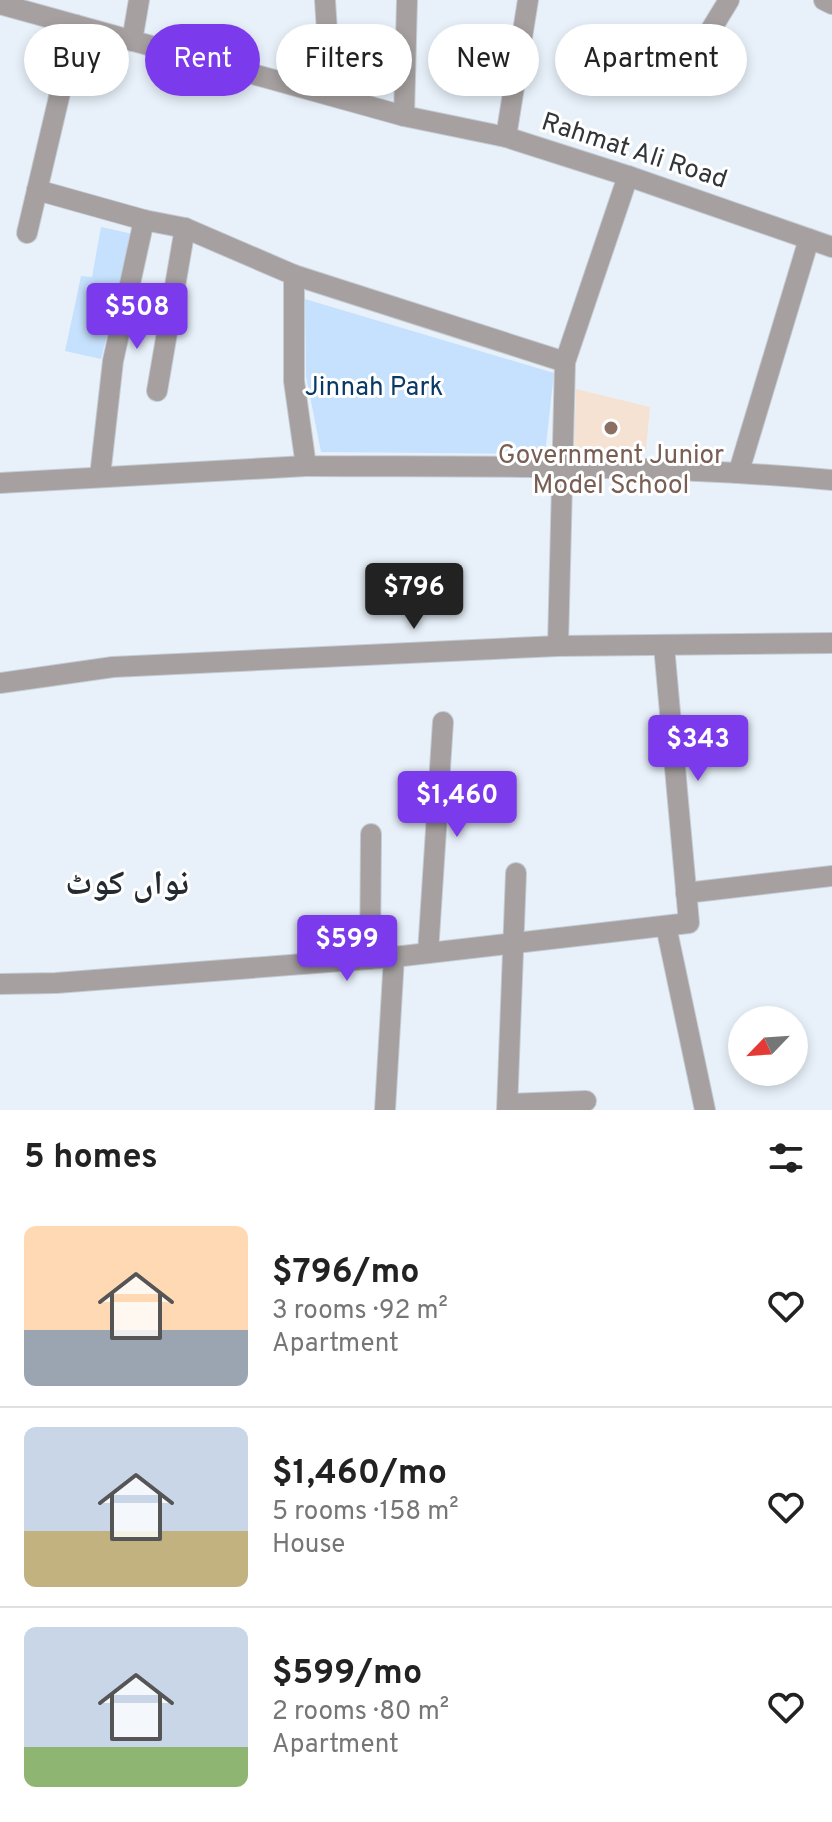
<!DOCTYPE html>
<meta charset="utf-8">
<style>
:root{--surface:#fff;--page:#f2f2f2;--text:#222;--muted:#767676;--line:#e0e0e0;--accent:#7c3aed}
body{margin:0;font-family:Overpass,"Noto Naskh Arabic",sans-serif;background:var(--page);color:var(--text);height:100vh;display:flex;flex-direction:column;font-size:30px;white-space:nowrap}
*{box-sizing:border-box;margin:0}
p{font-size:26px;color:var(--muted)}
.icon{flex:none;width:44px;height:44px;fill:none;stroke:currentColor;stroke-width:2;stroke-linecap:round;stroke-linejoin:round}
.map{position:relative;height:1110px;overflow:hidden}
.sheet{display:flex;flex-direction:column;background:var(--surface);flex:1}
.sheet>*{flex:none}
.top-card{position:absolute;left:24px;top:24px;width:784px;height:72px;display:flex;gap:16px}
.needle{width:52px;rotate:245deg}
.fabs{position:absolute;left:728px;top:1006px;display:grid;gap:16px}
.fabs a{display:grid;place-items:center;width:80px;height:80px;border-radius:50%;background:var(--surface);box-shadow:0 4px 12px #0003;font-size:40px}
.price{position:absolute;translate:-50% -68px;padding:0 18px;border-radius:8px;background:var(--accent);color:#fff;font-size:26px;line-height:52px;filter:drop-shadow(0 2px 4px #0008)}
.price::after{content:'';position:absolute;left:50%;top:48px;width:24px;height:18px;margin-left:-12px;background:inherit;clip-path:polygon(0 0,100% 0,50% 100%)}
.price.current{background:#222;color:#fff}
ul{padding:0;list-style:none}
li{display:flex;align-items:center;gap:24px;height:200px;padding:0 24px}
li+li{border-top:2px solid var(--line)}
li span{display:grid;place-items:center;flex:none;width:224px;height:160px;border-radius:12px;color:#555}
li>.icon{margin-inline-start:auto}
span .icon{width:96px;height:96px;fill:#fffc;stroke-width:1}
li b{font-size:34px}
h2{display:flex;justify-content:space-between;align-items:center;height:96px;padding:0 24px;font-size:34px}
.tag{padding:0 28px;border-radius:36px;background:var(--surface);box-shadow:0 4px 12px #0003;font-size:28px;line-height:72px}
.tag.current{background:var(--accent);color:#fff}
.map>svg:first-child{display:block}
</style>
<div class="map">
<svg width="832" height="1110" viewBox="0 0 832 1110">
<rect width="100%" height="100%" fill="#e8f1fa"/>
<path fill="#f5e2d2" d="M576,389L650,407L646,450L574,449Z"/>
<g fill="#c6e1fd">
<path d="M101,227L133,234L101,359L65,351L81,276L92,277Z"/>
<path d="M305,299L554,373L545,454L321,452L306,376Z"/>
</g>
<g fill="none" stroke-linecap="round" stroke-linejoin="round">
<defs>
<g id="minor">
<path d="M325,0L331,95"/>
<path d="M824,0L832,4"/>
<path d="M0,4L404,116L506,137L628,176L832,247"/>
<path d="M132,41L139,0"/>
<path d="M704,41L729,0"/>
<path d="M404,116L407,0"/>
<path d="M506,137L528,0"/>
<path d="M37,190L144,220L185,228L294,275L565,362"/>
<path d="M27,233L76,25"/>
<path d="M294,275V381L306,466C481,467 657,464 832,480"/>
<path d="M157,391L185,228"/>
<path d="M739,471L809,239"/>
<path d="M100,476L113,361L144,220"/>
<path d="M0,483L306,466"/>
<path d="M558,646L565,362L628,176"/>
<path d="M0,683L113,667L558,646L832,643"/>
<path d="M686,893L832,876"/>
<path d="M666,926L705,1110"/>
<path d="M428,953L443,722"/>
<path d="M370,959L371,834"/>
<path d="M0,984L56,983L394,957L689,923L664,646"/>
<path d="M508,1104L586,1101"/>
<path d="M385,1110L394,957"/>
<path d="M507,1110L516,873"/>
</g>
</defs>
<use href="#minor" stroke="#c4cbd3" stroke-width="22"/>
<use href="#minor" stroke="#a6a0a0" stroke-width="20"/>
</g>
<circle fill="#8d6e63" stroke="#fff" stroke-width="3" cx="611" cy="428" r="8"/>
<g text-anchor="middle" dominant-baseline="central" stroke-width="6" stroke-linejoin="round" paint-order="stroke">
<g font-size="26" fill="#323539" stroke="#fff">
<text transform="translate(634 152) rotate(18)">Rahmat Ali Road</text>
</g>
<g font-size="26" fill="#093a66" stroke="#fff">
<text x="374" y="388">Jinnah Park</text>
</g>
<g font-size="26" fill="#785e54" stroke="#fff">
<text x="611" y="456">Government Junior<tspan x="611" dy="30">Model School</tspan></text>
</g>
<g font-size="34" font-weight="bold" fill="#242a31" stroke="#fff">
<text x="127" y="885">نواں کوٹ</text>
</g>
</g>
</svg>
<div class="fabs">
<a><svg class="needle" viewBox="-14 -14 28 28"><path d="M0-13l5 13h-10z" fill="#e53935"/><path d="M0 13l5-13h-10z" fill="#767676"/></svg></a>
</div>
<b class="price" style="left:137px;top:351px">$508</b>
<b class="price current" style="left:414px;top:631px">$796</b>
<b class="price" style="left:698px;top:783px">$343</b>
<b class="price" style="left:457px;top:839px">$1,460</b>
<b class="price" style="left:347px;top:983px">$599</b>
<div class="top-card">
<a class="tag">Buy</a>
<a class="tag current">Rent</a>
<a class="tag">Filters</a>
<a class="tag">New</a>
<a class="tag">Apartment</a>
</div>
</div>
<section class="sheet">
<h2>5 homes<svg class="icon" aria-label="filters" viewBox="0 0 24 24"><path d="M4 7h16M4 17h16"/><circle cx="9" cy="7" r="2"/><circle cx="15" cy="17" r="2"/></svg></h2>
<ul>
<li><span style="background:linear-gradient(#ffd9b3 65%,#9aa5b1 0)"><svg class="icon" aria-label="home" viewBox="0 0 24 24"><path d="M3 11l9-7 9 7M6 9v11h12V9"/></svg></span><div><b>$796/mo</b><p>3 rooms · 92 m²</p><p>Apartment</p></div><svg class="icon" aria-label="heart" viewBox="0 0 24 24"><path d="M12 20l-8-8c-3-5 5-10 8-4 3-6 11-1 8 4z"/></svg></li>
<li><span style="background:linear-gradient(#c9d6e8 65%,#c2b280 0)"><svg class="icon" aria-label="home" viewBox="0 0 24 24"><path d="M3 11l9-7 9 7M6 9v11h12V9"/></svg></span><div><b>$1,460/mo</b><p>5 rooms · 158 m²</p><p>House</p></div><svg class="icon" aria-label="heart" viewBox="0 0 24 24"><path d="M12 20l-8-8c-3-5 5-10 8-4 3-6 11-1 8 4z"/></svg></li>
<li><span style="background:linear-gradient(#c9d6e8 75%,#8fb573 0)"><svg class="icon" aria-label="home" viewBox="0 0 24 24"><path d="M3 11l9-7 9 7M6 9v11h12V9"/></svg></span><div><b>$599/mo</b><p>2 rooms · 80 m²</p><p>Apartment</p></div><svg class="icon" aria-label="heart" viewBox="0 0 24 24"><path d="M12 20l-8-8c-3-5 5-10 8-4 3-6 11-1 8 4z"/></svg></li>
</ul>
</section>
